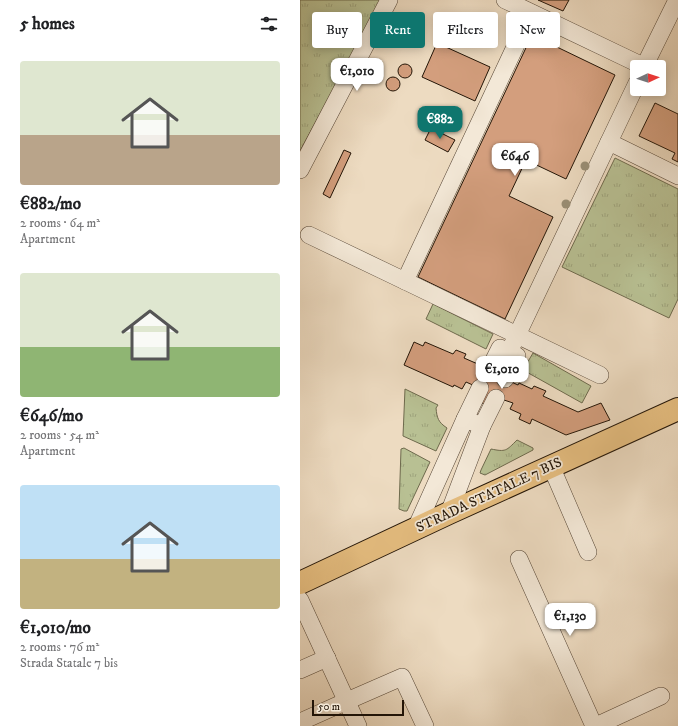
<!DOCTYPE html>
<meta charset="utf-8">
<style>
:root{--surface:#fff;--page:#f2f2f2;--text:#202124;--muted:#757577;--accent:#0f766e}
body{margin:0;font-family:"IM FELL DW Pica",serif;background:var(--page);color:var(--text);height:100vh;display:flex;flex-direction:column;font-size:15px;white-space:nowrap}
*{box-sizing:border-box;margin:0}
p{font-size:13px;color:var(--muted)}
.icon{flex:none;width:22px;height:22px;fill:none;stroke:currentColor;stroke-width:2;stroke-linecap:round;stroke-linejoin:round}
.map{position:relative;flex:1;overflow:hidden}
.panel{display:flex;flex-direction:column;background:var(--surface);width:300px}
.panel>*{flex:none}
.hud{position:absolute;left:12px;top:12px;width:306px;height:36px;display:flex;gap:8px}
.needle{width:26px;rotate:86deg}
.buttons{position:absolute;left:330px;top:60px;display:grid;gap:8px}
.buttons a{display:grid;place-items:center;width:36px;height:36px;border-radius:4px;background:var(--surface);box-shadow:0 2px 10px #0003;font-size:20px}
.scale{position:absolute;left:12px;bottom:10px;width:92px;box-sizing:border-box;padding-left:4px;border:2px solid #231507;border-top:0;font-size:11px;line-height:14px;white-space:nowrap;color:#231507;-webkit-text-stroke:3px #f3e8d7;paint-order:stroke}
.price{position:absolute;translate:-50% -34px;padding:0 9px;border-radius:8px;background:#fff;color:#222;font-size:13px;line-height:26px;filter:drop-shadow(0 1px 2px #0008)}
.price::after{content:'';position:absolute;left:50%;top:24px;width:12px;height:9px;margin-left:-6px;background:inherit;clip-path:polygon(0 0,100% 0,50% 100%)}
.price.selected{background:var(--accent);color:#fff}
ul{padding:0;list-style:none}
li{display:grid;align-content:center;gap:8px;height:212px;padding:0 20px}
li span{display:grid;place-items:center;height:124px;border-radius:4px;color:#555}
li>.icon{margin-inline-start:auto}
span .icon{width:72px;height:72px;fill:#fffc;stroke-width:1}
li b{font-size:17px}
h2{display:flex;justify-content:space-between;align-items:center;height:48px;padding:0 20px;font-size:17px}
.tag{padding:0 14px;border-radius:4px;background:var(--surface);box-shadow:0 2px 10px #0003;font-size:14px;line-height:36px}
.tag.selected{background:var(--accent);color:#fff}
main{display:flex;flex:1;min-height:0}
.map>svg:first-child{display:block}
</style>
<main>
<section class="panel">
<h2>5 homes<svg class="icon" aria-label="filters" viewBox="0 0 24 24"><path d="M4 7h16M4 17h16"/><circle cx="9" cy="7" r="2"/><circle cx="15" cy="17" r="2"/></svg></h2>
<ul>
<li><span style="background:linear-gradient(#dfe7d0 60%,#b9a48a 0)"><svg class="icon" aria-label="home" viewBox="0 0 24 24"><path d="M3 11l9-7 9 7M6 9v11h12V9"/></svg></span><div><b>€882/mo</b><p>2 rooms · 64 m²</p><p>Apartment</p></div></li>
<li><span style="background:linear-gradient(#dfe7d0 60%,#8fb573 0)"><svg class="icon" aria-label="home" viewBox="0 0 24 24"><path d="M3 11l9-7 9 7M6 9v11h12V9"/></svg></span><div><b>€646/mo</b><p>2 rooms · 54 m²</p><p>Apartment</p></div></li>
<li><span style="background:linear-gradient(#bfe0f5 60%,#c2b280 0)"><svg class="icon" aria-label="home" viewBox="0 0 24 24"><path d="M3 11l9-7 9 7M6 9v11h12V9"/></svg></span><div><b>€1,010/mo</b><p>2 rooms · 76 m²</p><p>Strada Statale 7 bis</p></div></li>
</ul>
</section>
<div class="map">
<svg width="378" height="726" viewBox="0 0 378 726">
<defs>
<pattern id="grass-tufts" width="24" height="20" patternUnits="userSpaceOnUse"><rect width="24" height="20" fill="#b8c093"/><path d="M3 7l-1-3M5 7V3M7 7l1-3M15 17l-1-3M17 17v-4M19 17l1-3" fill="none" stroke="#9ea47d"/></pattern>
</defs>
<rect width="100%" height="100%" fill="#eddbc1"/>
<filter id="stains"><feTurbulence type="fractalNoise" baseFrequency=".005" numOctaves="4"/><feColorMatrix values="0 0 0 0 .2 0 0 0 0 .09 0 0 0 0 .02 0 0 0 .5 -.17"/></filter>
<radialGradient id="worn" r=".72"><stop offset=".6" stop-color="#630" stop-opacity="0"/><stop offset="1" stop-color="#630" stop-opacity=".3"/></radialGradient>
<g fill="url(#grass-tufts)" stroke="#6e6a4d">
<path d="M0,0H80L50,59L0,151Z"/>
<path d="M315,158L378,189V299L369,318L262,267Z"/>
<path d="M133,304L193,334L186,349L126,319Z"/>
<path d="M233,353L291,386L282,403L223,370Z"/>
<path d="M105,389L138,405L136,408C137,418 138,422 147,428L136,451L103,436Z"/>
<path d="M217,440L233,448V450L185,475L180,473L181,470L191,449C206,452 206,451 217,440Z"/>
<path d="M104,448L130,462L107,511H104L99,509L101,449Z"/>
</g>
<g fill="#d39e7d" stroke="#231507">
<path d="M238,0H269L263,11Z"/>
<path d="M232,35L315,75L266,179L226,160L209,196L253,217L205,319L118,277Z"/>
<path d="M137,43L190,67L175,101L122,77Z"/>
<circle cx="105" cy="71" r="7"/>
<circle cx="73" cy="74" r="7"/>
<circle cx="93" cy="84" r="7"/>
<path d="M355,103L378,114V162L372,159L375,153L339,136Z"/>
<path d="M131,128L155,140L148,152L125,140Z"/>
<path d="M44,150L51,153L30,198L23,194Z"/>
<path d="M114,342L123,346L125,342L153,354L156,350L166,354L164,358L180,365L179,367L218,385L219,383L232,389L234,386L246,391L243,396L278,412L301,403L310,420L266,435L232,419L230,424L219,419L221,414L210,409L213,403L195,397L191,406L179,402L184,390L166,382L162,389L154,385L153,387L104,365Z"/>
</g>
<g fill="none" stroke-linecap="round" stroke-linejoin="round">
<defs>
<g id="minor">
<path d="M205,0L345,67"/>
<path d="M344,67L377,0"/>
<path d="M309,142L378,176"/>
<path d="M0,170L89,0"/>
<path d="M9,235L105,281L231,13"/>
<path d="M105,281L300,375"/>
<path d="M209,352L337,83"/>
<path d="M188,372L200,348L217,356L205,379"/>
<path d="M165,419L180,388"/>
<path d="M182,426L196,398"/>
<path d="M251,466L288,552"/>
<path d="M116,528L165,419L182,426L149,513"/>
<path d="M219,559L294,726"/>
<path d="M0,600L58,726"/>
<path d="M0,670L27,658"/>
<path d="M0,722L47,701L102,677L125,726"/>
<path d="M296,726L361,696"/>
</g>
<path id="major" d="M0,583L149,513L378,409"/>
</defs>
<use href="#minor" stroke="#564636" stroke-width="18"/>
<use href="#major" stroke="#231507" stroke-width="24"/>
<use href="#minor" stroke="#f3e8d7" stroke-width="17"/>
<use href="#major" stroke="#e6be80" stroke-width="22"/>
</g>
<g fill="#9a8f76">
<circle cx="285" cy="166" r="4.5"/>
<circle cx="266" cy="204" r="4.5"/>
</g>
<g text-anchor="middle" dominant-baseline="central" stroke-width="3.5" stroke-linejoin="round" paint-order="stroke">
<g font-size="14" fill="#231507" stroke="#f3e8d7">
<text transform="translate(189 495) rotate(-25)">STRADA STATALE 7 BIS</text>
</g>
</g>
<rect width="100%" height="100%" filter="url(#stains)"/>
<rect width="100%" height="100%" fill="url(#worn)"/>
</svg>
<div class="buttons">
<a><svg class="needle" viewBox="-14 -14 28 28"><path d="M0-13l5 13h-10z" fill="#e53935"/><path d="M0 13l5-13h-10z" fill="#757577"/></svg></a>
</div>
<div class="scale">50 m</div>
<b class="price" style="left:57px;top:92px">€1,010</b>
<b class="price selected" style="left:140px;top:140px">€882</b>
<b class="price" style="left:215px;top:177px">€646</b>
<b class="price" style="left:202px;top:390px">€1,010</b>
<b class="price" style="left:270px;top:637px">€1,130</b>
<div class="hud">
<a class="tag">Buy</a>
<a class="tag selected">Rent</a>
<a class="tag">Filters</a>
<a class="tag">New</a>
</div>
</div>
</main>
